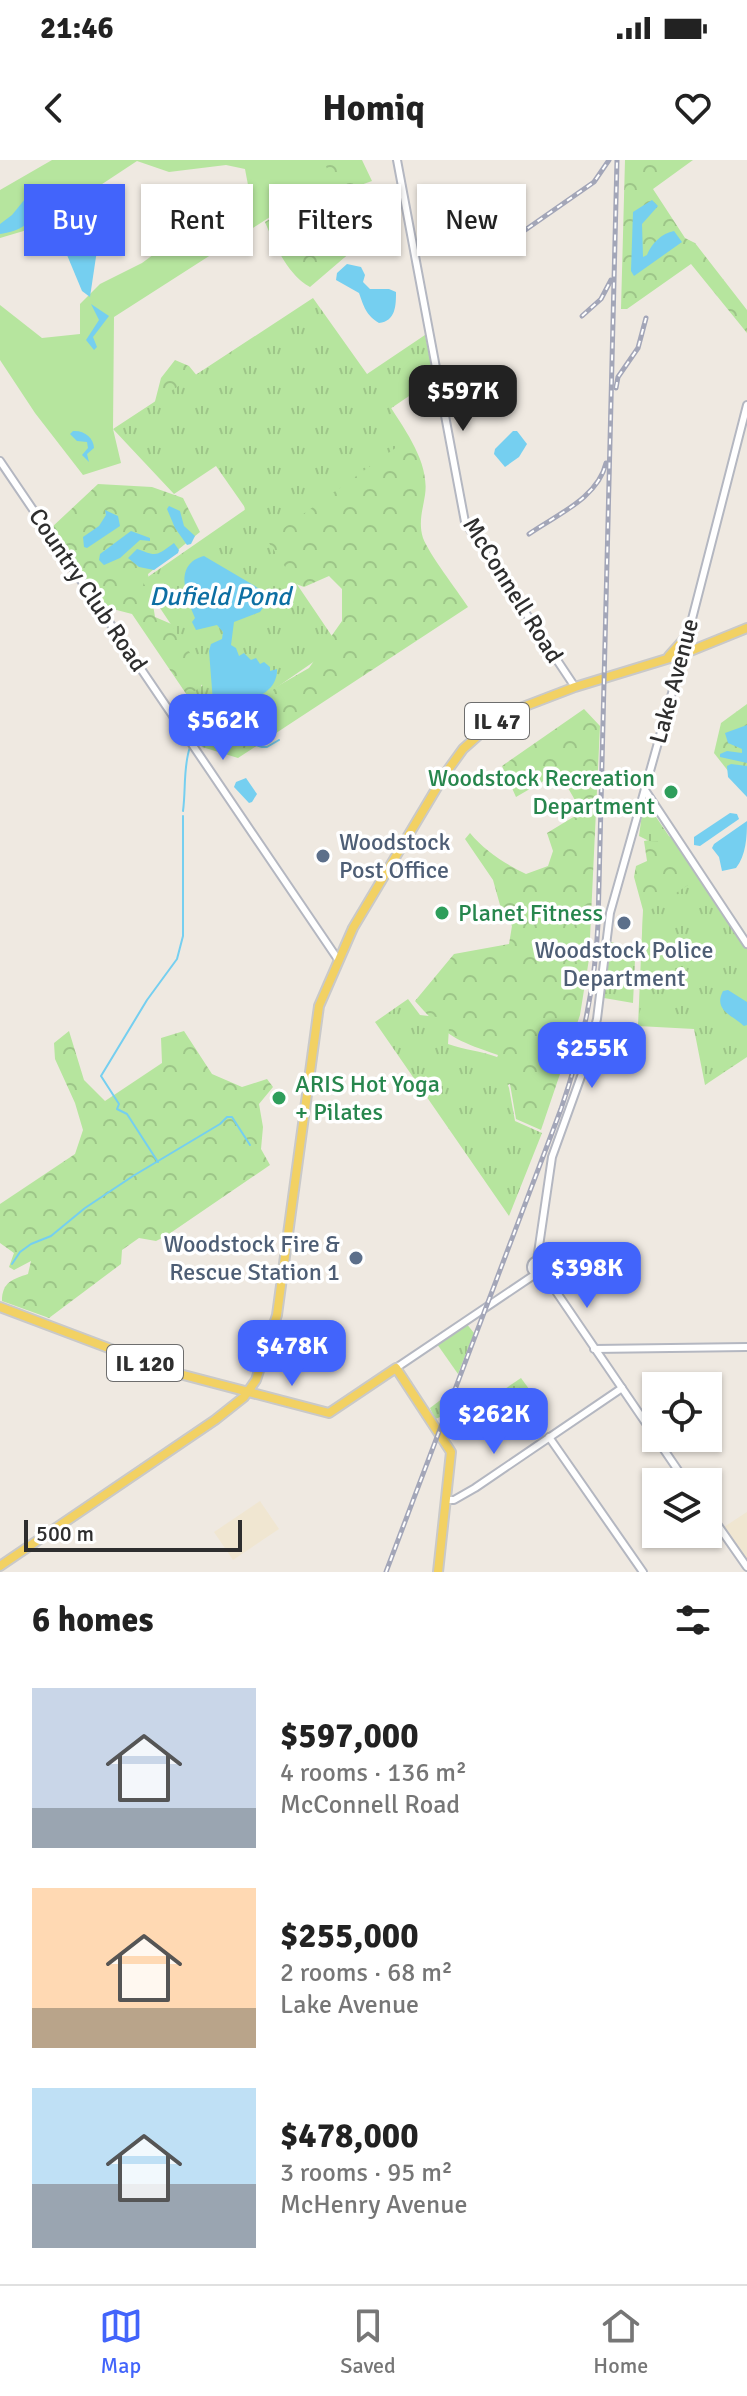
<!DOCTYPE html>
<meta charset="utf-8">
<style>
:root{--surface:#fff;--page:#f6f6f6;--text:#222;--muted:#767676;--line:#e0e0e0;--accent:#4264fb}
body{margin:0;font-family:Signika,sans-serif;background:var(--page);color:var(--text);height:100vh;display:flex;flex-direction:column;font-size:30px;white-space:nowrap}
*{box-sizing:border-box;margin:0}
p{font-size:26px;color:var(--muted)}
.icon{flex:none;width:44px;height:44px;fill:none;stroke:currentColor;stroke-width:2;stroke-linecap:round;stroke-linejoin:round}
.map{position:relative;height:1412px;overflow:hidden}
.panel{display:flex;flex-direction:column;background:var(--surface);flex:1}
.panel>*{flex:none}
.guide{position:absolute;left:24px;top:24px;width:700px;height:72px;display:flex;gap:16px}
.fabs{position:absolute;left:642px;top:1212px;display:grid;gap:16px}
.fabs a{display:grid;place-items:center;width:80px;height:80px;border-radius:0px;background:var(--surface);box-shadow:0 2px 6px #0004;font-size:40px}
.scale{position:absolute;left:24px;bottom:20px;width:218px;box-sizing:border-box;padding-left:8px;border:4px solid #2e2e2e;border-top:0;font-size:22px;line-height:28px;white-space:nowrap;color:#2e2e2e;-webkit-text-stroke:6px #fff;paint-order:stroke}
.price{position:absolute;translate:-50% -68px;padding:0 18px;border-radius:16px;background:var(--accent);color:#fff;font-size:26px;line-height:52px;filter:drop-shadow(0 2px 4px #0008)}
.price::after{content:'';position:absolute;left:50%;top:48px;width:24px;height:18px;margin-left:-12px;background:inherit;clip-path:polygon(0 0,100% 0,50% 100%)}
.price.selected{background:#222;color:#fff}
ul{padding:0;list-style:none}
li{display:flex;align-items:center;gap:24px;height:200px;padding:0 32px}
li span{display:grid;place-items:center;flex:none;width:224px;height:160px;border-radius:0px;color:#555}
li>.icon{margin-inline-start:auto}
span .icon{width:96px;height:96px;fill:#fffc;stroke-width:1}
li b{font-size:34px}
h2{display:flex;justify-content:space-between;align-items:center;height:96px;padding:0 32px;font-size:34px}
.chip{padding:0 28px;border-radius:0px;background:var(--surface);box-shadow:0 2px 6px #0004;font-size:28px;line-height:72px}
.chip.selected{background:var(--accent);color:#fff}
.status{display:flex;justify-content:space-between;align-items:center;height:56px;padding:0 40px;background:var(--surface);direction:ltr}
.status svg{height:22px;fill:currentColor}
header{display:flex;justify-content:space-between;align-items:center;height:104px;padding:0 32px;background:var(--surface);font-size:36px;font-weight:800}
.tab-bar{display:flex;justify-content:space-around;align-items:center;height:112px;border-top:2px solid var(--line);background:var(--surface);font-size:22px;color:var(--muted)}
.tab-bar a{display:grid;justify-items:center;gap:4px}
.tab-bar .selected{color:var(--accent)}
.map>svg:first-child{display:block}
</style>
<div class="status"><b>21:46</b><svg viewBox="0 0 49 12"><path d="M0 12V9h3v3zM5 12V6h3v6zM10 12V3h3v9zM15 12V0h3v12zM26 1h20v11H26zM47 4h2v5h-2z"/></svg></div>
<header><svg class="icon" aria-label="back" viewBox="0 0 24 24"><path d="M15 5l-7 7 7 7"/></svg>Homiq<svg class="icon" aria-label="heart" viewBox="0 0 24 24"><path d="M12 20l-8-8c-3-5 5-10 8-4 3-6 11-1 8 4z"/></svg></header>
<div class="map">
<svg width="747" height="1412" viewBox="0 0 747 1412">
<defs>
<pattern id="forest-crowns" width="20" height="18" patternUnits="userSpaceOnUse" patternTransform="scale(2)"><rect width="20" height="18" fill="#b6e59e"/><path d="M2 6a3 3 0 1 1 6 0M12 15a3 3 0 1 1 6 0" fill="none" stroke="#9dc588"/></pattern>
<pattern id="wetland-marsh" width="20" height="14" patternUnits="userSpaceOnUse" patternTransform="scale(2)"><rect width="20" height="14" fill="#b6e59e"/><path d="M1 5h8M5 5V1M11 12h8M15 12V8" fill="none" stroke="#9dc588"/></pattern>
<pattern id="park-tufts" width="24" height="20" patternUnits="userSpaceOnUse" patternTransform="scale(2)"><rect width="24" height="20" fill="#b6e59e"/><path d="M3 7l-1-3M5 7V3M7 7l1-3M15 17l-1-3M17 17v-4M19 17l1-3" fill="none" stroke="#9dc588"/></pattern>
</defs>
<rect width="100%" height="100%" fill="#efe9e1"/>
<g fill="#f0e6d1">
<path d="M260,1341L279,1369L233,1400L214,1372Z"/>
<path d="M747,1352V1400L724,1367Z"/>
</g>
<path fill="#b6e59e" d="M52,0H362L372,21L270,57L114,157L113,269L121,303L83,315L35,253L0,200V145L42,178L80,174V144L100,124L142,103L248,25L245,9L226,5L169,12L137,1L37,67L0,78V30Z"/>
<g fill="url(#forest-crowns)">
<path d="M324,0H337L349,22H363L368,35L352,91L310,127C288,115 275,86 265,62L331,21Z"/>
<path d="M625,0H693L653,29L685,78L695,83L747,150V173L691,104L627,149H621Z"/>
<path d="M175,200L189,206L198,217L388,243C404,269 430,302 425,335C423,349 418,362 423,378C429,394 457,430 468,447L238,598L202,587L176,549L191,541L132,454L105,447L51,368L98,324L152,327L183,338L200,372L148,414L155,457L197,475L201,492V533L219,560L309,508L342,461V429L329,416L304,427L256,409L247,371L239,294L152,253L161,218Z"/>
<path d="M747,544V624L739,625L714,593L721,563Z"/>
<path d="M584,549L600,566L589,799L580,855L541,970L516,959L510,924L491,933L485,927L498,895C454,880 446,876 415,841L454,794L509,784L512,766L500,745L493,720L465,679L470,673C485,691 505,704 526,714L548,706L553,691L547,673L575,656L576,642L559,612L516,637L502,606Z"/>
<path d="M672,676L747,788V897L705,925L694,869L638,866L643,750L634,717L636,706L647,701L644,681Z"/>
<path d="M69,871L84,920L105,941L162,903L161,878L184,871L212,914L242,927L267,919L273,927L259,944L263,967L261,989L270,1005L166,1076L156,1081L139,1078L122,1090L121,1104L49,1158L2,1141C2,1122 13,1119 28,1114L31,1101L14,1110L9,1107L14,1093L0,1083V1044L75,994L83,970L75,943L55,899L54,883Z"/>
</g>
<path fill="url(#wetland-marsh)" d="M648,649L652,651L673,682L649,681L639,676L642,654Z"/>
<g fill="url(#park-tufts)">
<path d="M313,138L367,214L425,175L434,219L390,249L408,279L267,380L338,485L196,583L171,547L202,526L188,503L194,499L142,421L246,349L216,306L174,334L113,269Z"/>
<path d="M700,717L747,787V896L706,923L696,865H639L643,755Z"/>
<path d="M611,782L629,787L628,798L635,800L633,843L604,838Z"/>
<path d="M408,839L420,855L437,857L449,867L448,884C465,890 481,891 497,897L509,928L515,961L542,973L509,1056L375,862Z"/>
<path d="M466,1163L474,1173L458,1214L437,1184Z"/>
<path d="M521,1218L540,1244L515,1263L496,1235Z"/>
<path d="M451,1232L443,1256L435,1259L430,1248Z"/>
</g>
<g fill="#75cff0">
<path d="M25,39L32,41C41,62 17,72 0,74V64L12,55Z"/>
<path d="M652,40L658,46L642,64L643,97L647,95C651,84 662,73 674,71L682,82L634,116L631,111L633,52Z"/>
<path d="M78,77H85L97,90L90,137L82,131L67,95Z"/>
<path d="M347,104L361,107L365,115L363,122L370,129H389L396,132C396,145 396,161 379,163C366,155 364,147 359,133L336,120L337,113Z"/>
<path d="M91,144L109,156L93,177L97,187L94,190L86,180L99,160Z"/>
<path d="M73,271C84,270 94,278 94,288L87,294L89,302L82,295L88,288L87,282L77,281L70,274Z"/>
<path d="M513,271H517L527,284L519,297L505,307L494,294L495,289Z"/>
<path d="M169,346L180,351L184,366L195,376L191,384L187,385L175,368L167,349Z"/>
<path d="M105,350L118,356L120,366L87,388L84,387L83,377L99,366L106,355Z"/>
<path d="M131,371L150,378V381L140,380L120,398L104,405L99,400L100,394Z"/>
<path d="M174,383L179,390L178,393L154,410L139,407L128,398L137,389C157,396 155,397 174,383Z"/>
<path d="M204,396L255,426L262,431L267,442L260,452L234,462L231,485L236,488L239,496L244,493L251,500L256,498L260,504L264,502L270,507V511L277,509C278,538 240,544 216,547L213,542L209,491L211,484L222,479L223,472L217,465L196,470L192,462L195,458C186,437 173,404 204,396Z"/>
<path d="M747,565V603L720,597V594L727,591L742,593V589L728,583L725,573Z"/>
<path d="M731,604L747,606V637L728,617L727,606Z"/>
<path d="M246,618L257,634L252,642L249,643L234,627L236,622Z"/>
<path d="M730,653L737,654L739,659L700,686L694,685V677Z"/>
<path d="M747,661C747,677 746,695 736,708L722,711L719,697L712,688L714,684Z"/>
<path d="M728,830L747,842V865L744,866C732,855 713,850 723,831Z"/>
</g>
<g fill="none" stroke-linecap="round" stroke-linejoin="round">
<g stroke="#75cff0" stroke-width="2">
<path d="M196,575L230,584L249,583L262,587H267L279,580"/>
<path d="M193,580L214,557L219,544"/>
<path d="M183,651C186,629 183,607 190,587"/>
<path d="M158,1002L127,954L117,949L119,944L101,916L147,840L177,799L183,776V656"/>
<path d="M12,1104L20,1092L31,1084L51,1076L85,1048L133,1016L220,964L227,957H232L250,985"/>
</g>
<defs>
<g id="minor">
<path d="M397,0L465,362L575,527"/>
<path d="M0,301L337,798"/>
<path d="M645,630L747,784"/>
<path d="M537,1100L552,997L583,911L597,859L610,753L683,494L747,245"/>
<circle cx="538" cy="1107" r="7"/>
<path d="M544,1110L553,1127L686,1322"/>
<path d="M594,1189L747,1187"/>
<path d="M396,1208L537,1113"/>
<path d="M549,1277L643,1412"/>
<path d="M446,1340H454L475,1328L622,1228"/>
<path d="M708,1351L747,1407"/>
</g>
<g id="major">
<path d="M669,496L687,476"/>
<path d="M0,1147L172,1212L329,1253L396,1208L451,1292L438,1412"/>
<path d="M0,1406L215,1260L244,1237L256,1220L277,1155L319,846L353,768L445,614L463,589L490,565L515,550L575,527L683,494L747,468"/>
</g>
</defs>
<use href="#minor" stroke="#b4b7c1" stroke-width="10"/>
<use href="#major" stroke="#c9c9c9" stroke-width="12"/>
<use href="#minor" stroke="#fff" stroke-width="6"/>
<use href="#major" stroke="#f2d163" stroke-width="8"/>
<defs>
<g id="rail">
<path d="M508,82L594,22L609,0"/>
<path d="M582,156L601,139L611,120"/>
<path d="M616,228L618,217L638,188L646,158"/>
<path d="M529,374C556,355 598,338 606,303"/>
<path d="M386,1412L561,949C582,888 595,829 598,764L617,0"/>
</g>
</defs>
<use href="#rail" stroke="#a3a6b8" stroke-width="5"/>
<use href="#rail" stroke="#fff" stroke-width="2" stroke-dasharray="6" stroke-linecap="butt"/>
</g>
<g fill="#2e9e5b" stroke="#fff" stroke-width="3">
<circle cx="671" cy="632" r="8"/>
<circle cx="442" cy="753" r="8"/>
<circle cx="279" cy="938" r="8"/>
</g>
<g fill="#5c6f8a" stroke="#fff" stroke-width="3">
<circle cx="323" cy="696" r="8"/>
<circle cx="624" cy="763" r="8"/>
<circle cx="356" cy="1098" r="8"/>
</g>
<g text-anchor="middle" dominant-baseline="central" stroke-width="7" stroke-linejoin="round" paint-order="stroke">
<g fill="#fff" stroke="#6d6d6d" stroke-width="2">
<rect x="465" y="543" width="64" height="36" rx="6"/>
<rect x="107" y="1185" width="76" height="36" rx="6"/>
</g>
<g font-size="22" font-weight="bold" fill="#2e2e2e">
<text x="497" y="561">IL 47</text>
<text x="145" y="1203">IL 120</text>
</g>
<g font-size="24" fill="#2e2e2e" stroke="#fff">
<text transform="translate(88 430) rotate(56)">Country Club Road</text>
<text transform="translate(513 430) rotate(58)">McConnell Road</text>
<text transform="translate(674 521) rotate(-75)">Lake Avenue</text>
</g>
<g font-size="24" fill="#27864d" stroke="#fff" text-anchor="start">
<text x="655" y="618" text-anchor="end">Woodstock Recreation<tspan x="655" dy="28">Department</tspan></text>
<text x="458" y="753">Planet Fitness</text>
<text x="295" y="924">ARIS Hot Yoga<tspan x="295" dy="28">+ Pilates</tspan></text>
</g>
<g font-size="24" fill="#4e5e75" stroke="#fff" text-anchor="start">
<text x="339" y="682">Woodstock<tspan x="339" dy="28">Post Office</tspan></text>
<text x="624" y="790" text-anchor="middle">Woodstock Police<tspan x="624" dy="28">Department</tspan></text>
<text x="340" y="1084" text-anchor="end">Woodstock Fire &amp;<tspan x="340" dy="28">Rescue Station 1</tspan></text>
</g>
<g font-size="26" font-style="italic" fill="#0d6fa3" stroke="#fff">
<text x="220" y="437">Dufield Pond</text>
</g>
</g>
</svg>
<div class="fabs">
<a><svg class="icon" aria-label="locate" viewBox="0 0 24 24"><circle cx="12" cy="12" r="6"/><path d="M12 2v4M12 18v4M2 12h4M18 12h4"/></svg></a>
<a><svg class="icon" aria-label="layers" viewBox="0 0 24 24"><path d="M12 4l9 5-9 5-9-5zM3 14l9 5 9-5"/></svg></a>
</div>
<div class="scale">500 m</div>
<b class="price selected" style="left:463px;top:273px">$597K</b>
<b class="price" style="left:223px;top:602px">$562K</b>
<b class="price" style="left:592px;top:930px">$255K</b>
<b class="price" style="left:587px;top:1150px">$398K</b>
<b class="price" style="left:292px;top:1228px">$478K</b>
<b class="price" style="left:494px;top:1296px">$262K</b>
<div class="guide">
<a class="chip selected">Buy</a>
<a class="chip">Rent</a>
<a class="chip">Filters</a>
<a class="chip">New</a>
</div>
</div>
<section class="panel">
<h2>6 homes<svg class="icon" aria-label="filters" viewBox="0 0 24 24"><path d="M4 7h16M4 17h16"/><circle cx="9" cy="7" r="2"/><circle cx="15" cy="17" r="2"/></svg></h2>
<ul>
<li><span style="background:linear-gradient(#c9d6e8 75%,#9aa5b1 0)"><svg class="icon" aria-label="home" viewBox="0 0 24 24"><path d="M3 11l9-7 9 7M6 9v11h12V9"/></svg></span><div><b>$597,000</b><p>4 rooms · 136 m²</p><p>McConnell Road</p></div></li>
<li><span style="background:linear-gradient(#ffd9b3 75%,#b9a48a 0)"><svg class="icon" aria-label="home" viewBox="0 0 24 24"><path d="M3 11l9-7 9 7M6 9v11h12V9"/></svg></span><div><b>$255,000</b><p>2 rooms · 68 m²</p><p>Lake Avenue</p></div></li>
<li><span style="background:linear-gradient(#bfe0f5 60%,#9aa5b1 0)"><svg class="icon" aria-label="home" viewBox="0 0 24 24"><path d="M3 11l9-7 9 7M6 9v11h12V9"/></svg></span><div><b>$478,000</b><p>3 rooms · 95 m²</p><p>McHenry Avenue</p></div></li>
</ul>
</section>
<nav class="tab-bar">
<a class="selected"><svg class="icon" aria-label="map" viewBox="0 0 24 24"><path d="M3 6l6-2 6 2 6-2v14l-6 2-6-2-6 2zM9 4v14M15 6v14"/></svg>Map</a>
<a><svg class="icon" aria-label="saved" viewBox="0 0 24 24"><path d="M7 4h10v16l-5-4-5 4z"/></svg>Saved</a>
<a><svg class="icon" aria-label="home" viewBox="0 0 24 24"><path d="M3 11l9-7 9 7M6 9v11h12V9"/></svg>Home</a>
</nav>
